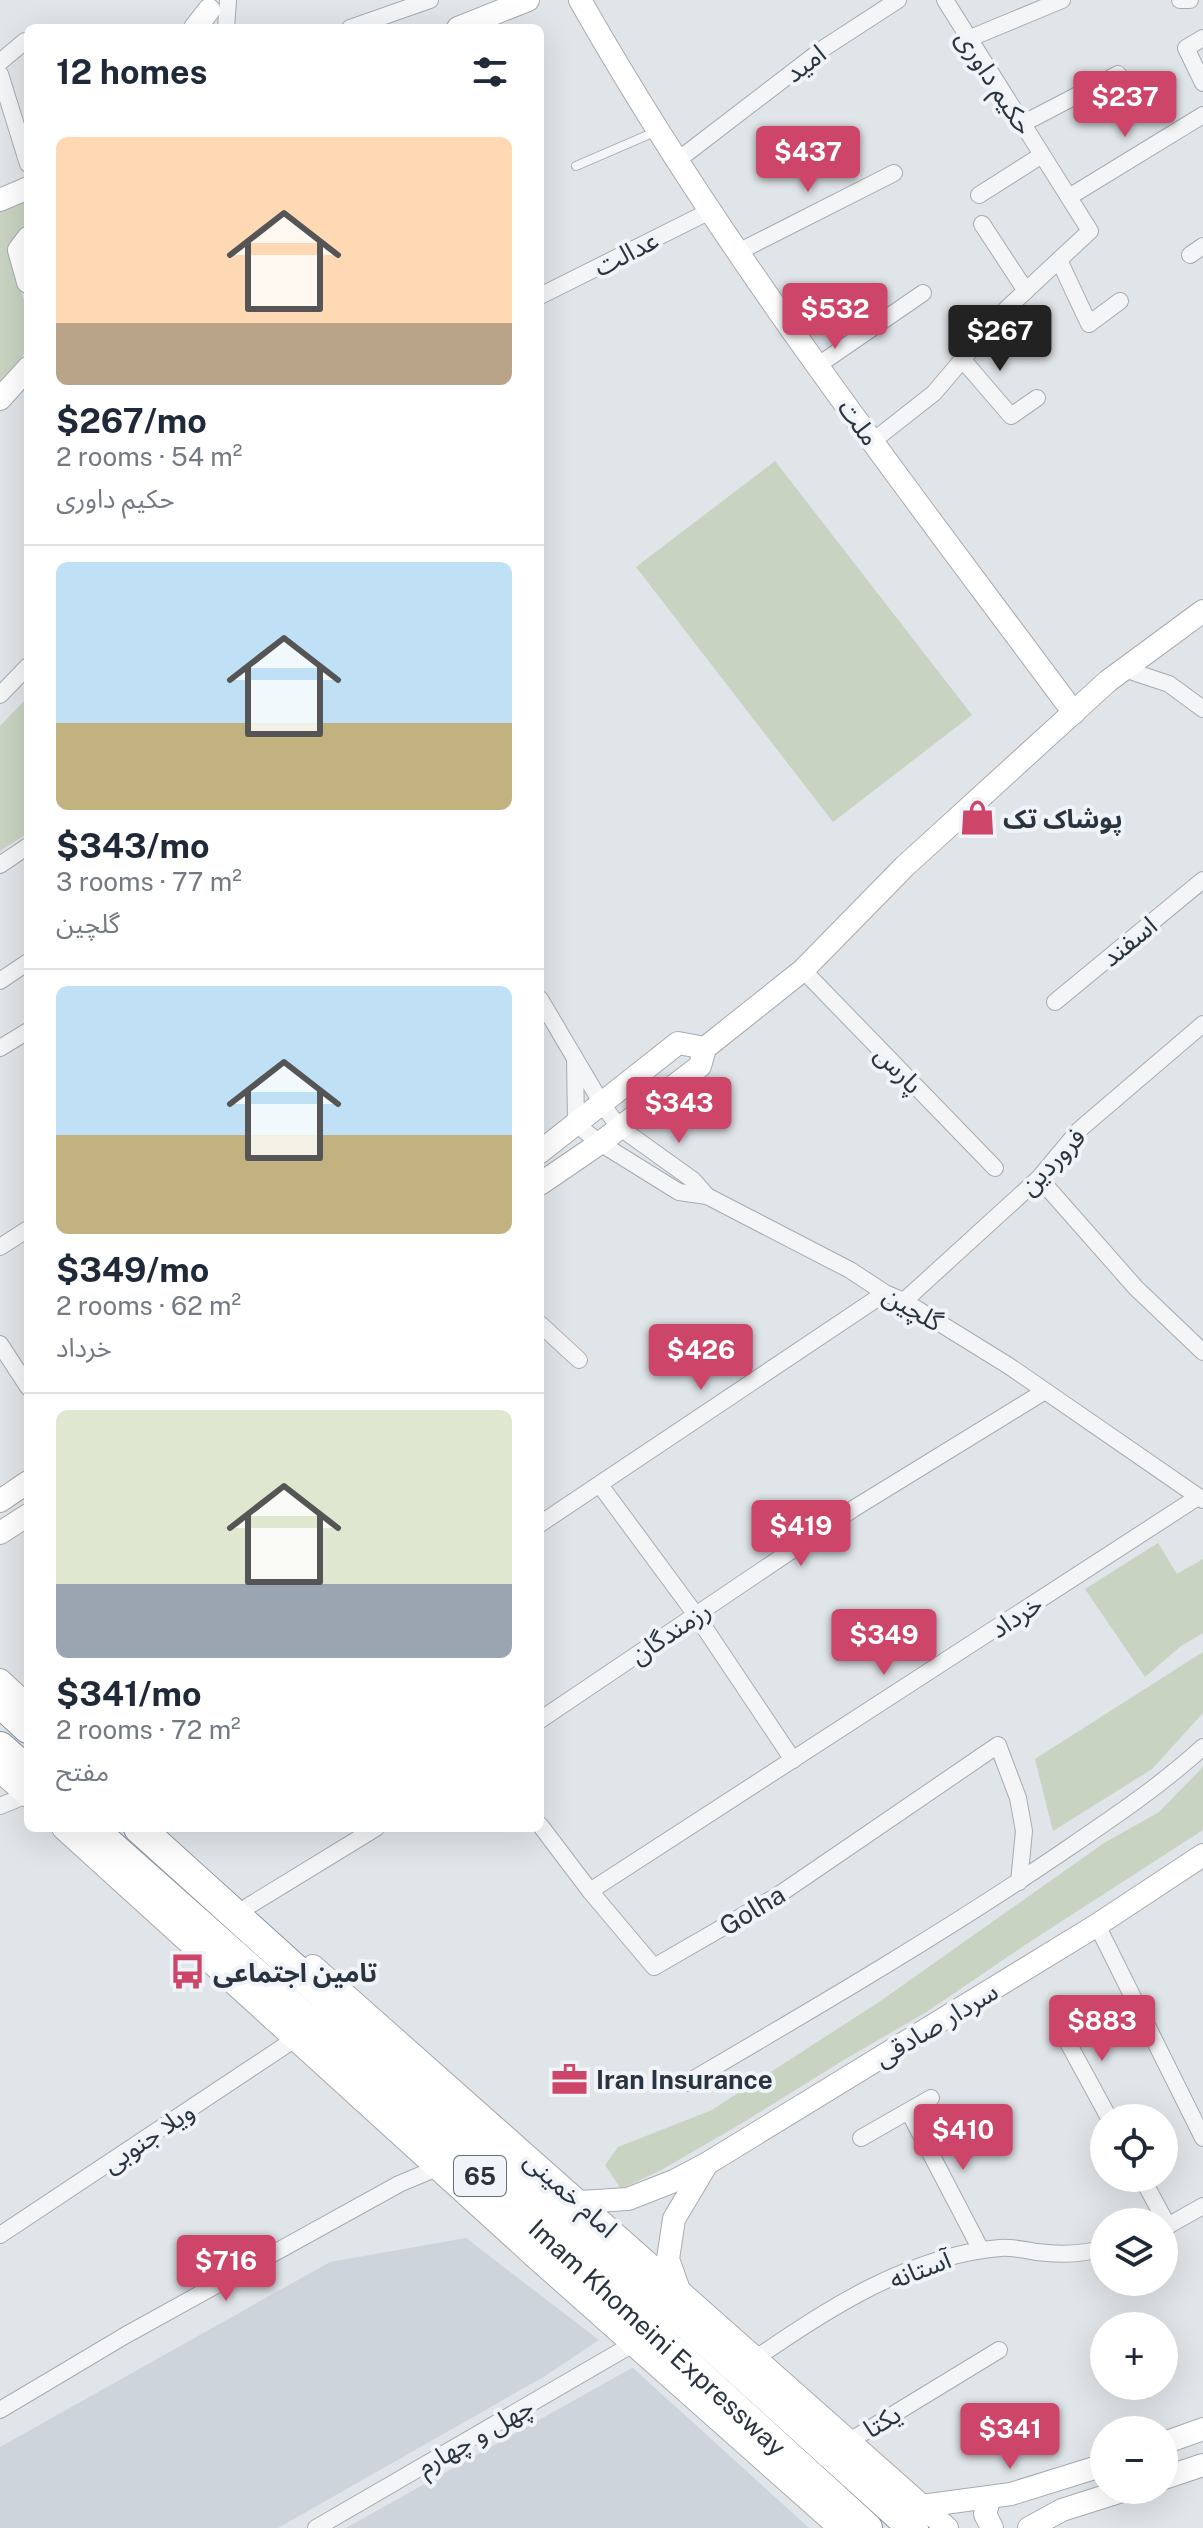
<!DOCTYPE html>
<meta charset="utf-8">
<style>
:root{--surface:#fff;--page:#f2f2f3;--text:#1f2937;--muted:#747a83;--line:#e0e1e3;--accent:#ce456a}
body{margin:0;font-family:"Public Sans","Noto Sans Arabic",sans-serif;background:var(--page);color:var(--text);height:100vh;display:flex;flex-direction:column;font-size:30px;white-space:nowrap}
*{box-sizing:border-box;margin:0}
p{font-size:26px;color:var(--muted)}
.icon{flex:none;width:44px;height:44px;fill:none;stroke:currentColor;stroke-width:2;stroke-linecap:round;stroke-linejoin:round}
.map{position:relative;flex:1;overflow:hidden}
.panel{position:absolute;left:24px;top:24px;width:520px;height:1808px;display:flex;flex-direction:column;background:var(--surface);border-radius:12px;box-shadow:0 8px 32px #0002}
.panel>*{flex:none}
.controls{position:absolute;left:1090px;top:2104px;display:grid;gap:16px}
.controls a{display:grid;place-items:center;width:88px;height:88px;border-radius:50%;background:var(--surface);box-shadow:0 8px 32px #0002;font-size:40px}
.price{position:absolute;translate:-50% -68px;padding:0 18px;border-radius:8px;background:var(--accent);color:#fff;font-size:26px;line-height:52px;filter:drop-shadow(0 2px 4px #0008)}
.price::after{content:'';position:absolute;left:50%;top:48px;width:24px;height:18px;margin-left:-12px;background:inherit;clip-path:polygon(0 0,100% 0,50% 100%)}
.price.current{background:#222;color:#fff}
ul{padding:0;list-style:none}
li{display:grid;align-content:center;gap:16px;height:424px;padding:0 32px}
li+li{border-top:2px solid var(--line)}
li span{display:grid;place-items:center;height:248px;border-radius:12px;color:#555}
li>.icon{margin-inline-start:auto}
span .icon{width:144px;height:144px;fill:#fffc;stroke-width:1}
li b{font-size:34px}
h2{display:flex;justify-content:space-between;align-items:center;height:96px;padding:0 32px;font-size:34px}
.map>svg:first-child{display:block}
</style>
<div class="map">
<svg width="1203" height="2528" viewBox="0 0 1203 2528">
<rect width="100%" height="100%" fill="#e0e5e9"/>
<g fill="#ced4db">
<path d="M466,2238L599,2340L545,2376L278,2528H0V2447L330,2262Z"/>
<path d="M633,2368L809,2528H346L632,2368Z"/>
</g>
<g fill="#c8d3c1">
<path d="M28,196V227L9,243L13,269L28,311V347L14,370L0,384V210Z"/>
<path d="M775,461L972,715L833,822L636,567Z"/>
<path d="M28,697V833L0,851V726Z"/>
<path d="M1158,1543L1177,1574L1203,1559V1633L1181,1646L1145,1677L1085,1589Z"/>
<path d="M1203,1652V1713L1152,1769L1053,1831L1035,1759Z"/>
<path d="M1203,1767V1830L1028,1943L925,2013L847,2058L744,2122L663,2169L621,2189L605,2165L618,2147L712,2110L879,2002L1104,1843L1159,1812Z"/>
</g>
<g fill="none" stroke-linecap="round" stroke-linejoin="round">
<defs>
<path id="lane" d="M576,166L657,131"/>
<g id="street">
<path d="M1180,0H1190"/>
<path d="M226,28L228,0"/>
<path d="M350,28L430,0"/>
<path d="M1203,38L1186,48L1203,83"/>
<path d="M968,39L1062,0"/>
<path d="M0,62L25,41"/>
<path d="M0,74L28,164"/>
<path d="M1022,124L1118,74"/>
<path d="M678,160L824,48L898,0"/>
<path d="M979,195L1042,155"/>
<path d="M1069,197L1203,115"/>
<path d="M982,224L1026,291"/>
<path d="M740,251L894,173"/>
<path d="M1190,255L1203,246"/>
<path d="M1059,260L1089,324L1120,301"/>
<path d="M540,296L712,210"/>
<path d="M962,359L1011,416L1037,398"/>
<path d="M817,366L923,293"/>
<path d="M873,441L934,393L1002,313L1090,231L945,0"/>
<path d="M1124,669L1169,684L1203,709"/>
<path d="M0,695L28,666"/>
<path d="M0,865L28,846"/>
<path d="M803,970L995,1168"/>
<path d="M0,981L28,962"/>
<path d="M540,999L602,1104L619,1127L693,1180L707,1196L850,1270L885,1293L904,1301L1009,1366L1203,1500"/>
<path d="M1055,1002L1203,880"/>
<path d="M0,1048L28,1031"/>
<path d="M575,1059L576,1124L600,1143L679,1192L707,1196"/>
<path d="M1039,1178L1136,1288L1203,1352"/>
<path d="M0,1247L28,1229"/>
<path d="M904,1301L1039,1178L1079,1130L1203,1024"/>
<path d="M540,1324L579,1360"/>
<path d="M0,1344L28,1387"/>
<path d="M600,1485L696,1615L793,1760"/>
<path d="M540,1524L885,1293"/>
<path d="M540,1720L853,1509L1045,1391"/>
<path d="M0,1806L27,1795"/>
<path d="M540,1825L590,1891L654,1967L777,1896L998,1745L1018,1798L1024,1831L1019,1882"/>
<path d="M590,1891L1198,1497"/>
<path d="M247,1907L376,1828"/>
<path d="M1097,1925L1203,2138"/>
<path d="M1060,2028L1109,2118"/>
<path d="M687,2083C813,2009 940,1935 1061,1853C1111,1819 1159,1787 1203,1747"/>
<path d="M909,2112L981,2250"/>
<path d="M861,2138L931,2098"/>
<path d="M1142,2178L1168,2226"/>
<path d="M1164,2228L1203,2206"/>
<path d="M0,2235L295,2039"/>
<path d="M755,2359C828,2308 909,2256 1000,2248C1012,2247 1025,2250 1037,2252C1060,2255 1081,2255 1104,2248"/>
<path d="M0,2410L126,2335L399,2184L437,2168"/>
<path d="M848,2442L999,2350"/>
<path d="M316,2528L633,2344"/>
</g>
<g id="secondary">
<path d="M580,0C722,251 902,481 1074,713"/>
<path d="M195,28L209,10"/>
<path d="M458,28L528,0"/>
<path d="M0,200L28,188"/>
<path d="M28,238L19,250L28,282"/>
<path d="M0,399L28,368"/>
<path d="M540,1152L678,1043L705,1048"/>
<path d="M540,1184L600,1143L700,1066L705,1048L803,970L905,866L1108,681L1203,611"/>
<path d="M0,1501L28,1482"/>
<path d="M0,1533L28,1515"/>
<path d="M0,1680L28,1706"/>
<path d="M0,1771L28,1796"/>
<path d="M63,1828L537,2259L840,2528"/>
<path d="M313,1966L947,2528"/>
<path d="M580,2202L628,2199L674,2181L708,2163L1097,1925L1203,1855"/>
<path d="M679,2290L668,2259L674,2219L705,2167"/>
<path d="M1164,2443L1203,2429"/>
<path d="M1164,2478L1203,2465"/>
<path d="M990,2497L985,2514L992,2528"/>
<path d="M922,2506L1011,2494L1104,2465"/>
<path d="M1029,2528L1062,2510L1125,2490"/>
</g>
<g id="highway">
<path d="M0,1702L28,1728"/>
<path d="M0,1747L28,1772"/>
<path id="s1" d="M91,1828L422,2122L867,2528"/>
<path d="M139,1828L913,2528"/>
</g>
</defs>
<use href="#lane" stroke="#a5acb3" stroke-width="10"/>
<use href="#street" stroke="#a5acb3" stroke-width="18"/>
<use href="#secondary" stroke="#a5acb3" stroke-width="24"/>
<use href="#highway" stroke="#8894a0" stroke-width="32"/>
<use href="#lane" stroke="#f3f5f7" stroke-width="8"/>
<use href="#street" stroke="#f3f5f7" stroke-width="16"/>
<use href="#secondary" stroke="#fff" stroke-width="22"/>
<use href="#highway" stroke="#fff" stroke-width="30"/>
</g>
<defs>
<symbol id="shop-bare" viewBox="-9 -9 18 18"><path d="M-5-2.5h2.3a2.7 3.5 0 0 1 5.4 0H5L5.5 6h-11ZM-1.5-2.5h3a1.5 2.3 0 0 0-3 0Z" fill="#ce456a" stroke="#f0f3f7" stroke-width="2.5" paint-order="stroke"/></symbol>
<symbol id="bus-bare" viewBox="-9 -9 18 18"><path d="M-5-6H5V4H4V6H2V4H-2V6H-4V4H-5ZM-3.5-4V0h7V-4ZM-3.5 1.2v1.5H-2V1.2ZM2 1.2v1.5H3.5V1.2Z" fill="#ce456a" stroke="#f0f3f7" stroke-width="2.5" paint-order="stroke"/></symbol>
<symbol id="office-bare" viewBox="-9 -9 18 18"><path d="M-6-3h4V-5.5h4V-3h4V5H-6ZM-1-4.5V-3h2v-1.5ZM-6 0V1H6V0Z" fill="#ce456a" stroke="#f0f3f7" stroke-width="2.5" paint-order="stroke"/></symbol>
</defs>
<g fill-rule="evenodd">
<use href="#shop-bare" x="952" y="792" width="51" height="51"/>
<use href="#bus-bare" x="162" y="1946" width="51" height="51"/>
<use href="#office-bare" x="544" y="2054" width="51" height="51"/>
</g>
<g text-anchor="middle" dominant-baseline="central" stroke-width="8" stroke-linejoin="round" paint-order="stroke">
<rect fill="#f0f3f7" stroke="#656d78" stroke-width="2" x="454" y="2156" width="52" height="40" rx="6"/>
<g font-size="24" font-weight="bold" fill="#293441">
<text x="480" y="2176">65</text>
</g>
<g font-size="26" fill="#293441" stroke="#f0f3f7">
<text transform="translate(805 63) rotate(-37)">امید</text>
<text transform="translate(995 82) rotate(57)">حکیم داوری</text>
<text transform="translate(626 253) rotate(-27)">عدالت</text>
<text transform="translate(859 422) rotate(54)">ملت</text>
<text transform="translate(1129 941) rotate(-39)">اسفند</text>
<text transform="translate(899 1069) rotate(46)">پارس</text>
<text transform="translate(1052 1161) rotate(-46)">فروردین</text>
<text transform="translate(913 1308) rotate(30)">گلچین</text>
<text transform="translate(1016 1616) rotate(-33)">خرداد</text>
<text transform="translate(670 1632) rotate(-34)">رزمندگان</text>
<text transform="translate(752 1910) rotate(-31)">Golha</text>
<text transform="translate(936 2024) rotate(-31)">سردار صادقی</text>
<text transform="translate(148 2137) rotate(-34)">ویلا جنوبی</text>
<text transform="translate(571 2194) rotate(42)">امام خمینی</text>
<text transform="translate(920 2269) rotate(-21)">آستانه</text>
<text stroke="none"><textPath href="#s1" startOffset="762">Imam Khomeini Expressway</textPath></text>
<text transform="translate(882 2421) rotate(-31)">یکتا</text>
<text transform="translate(475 2436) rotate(-30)">چهل و چهارم</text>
</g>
<g font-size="26" font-weight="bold" fill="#293441" stroke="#f0f3f7" text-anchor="start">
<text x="1003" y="818">پوشاک تک</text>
<text x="213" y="1972">تامین اجتماعی</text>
<text x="596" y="2079">Iran Insurance</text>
</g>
</g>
</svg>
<div class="controls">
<a><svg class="icon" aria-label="locate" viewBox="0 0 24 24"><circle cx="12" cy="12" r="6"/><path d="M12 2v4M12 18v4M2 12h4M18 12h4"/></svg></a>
<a><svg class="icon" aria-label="layers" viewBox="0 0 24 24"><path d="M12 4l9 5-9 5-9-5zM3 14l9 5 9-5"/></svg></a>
<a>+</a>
<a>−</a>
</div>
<b class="price" style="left:1125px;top:139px">$237</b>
<b class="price" style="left:808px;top:194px">$437</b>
<b class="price" style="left:835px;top:351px">$532</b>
<b class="price current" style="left:1000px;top:373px">$267</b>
<b class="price" style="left:679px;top:1145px">$343</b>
<b class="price" style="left:701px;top:1392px">$426</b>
<b class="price" style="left:801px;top:1568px">$419</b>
<b class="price" style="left:884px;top:1677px">$349</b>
<b class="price" style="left:1102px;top:2063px">$883</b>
<b class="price" style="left:963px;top:2172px">$410</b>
<b class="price" style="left:226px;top:2303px">$716</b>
<b class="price" style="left:1010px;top:2471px">$341</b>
<section class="panel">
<h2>12 homes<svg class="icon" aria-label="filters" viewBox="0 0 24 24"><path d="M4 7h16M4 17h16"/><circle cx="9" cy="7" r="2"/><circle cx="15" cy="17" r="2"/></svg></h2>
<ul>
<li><span style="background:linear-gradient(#ffd9b3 75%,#b9a48a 0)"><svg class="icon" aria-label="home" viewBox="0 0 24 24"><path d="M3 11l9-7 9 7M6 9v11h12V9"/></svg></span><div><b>$267/mo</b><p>2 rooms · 54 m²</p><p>حکیم داوری</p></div></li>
<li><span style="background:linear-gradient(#bfe0f5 65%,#c2b280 0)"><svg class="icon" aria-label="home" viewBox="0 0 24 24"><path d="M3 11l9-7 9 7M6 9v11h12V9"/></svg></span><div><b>$343/mo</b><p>3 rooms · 77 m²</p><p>گلچین</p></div></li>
<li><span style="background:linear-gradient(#bfe0f5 60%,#c2b280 0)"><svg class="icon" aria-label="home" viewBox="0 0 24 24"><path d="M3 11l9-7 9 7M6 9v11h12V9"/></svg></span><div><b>$349/mo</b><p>2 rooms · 62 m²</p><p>خرداد</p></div></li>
<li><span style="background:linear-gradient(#dfe7d0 70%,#9aa5b1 0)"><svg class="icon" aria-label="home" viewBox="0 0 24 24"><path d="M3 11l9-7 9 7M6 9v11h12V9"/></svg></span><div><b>$341/mo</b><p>2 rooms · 72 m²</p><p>مفتح</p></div></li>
</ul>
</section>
</div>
